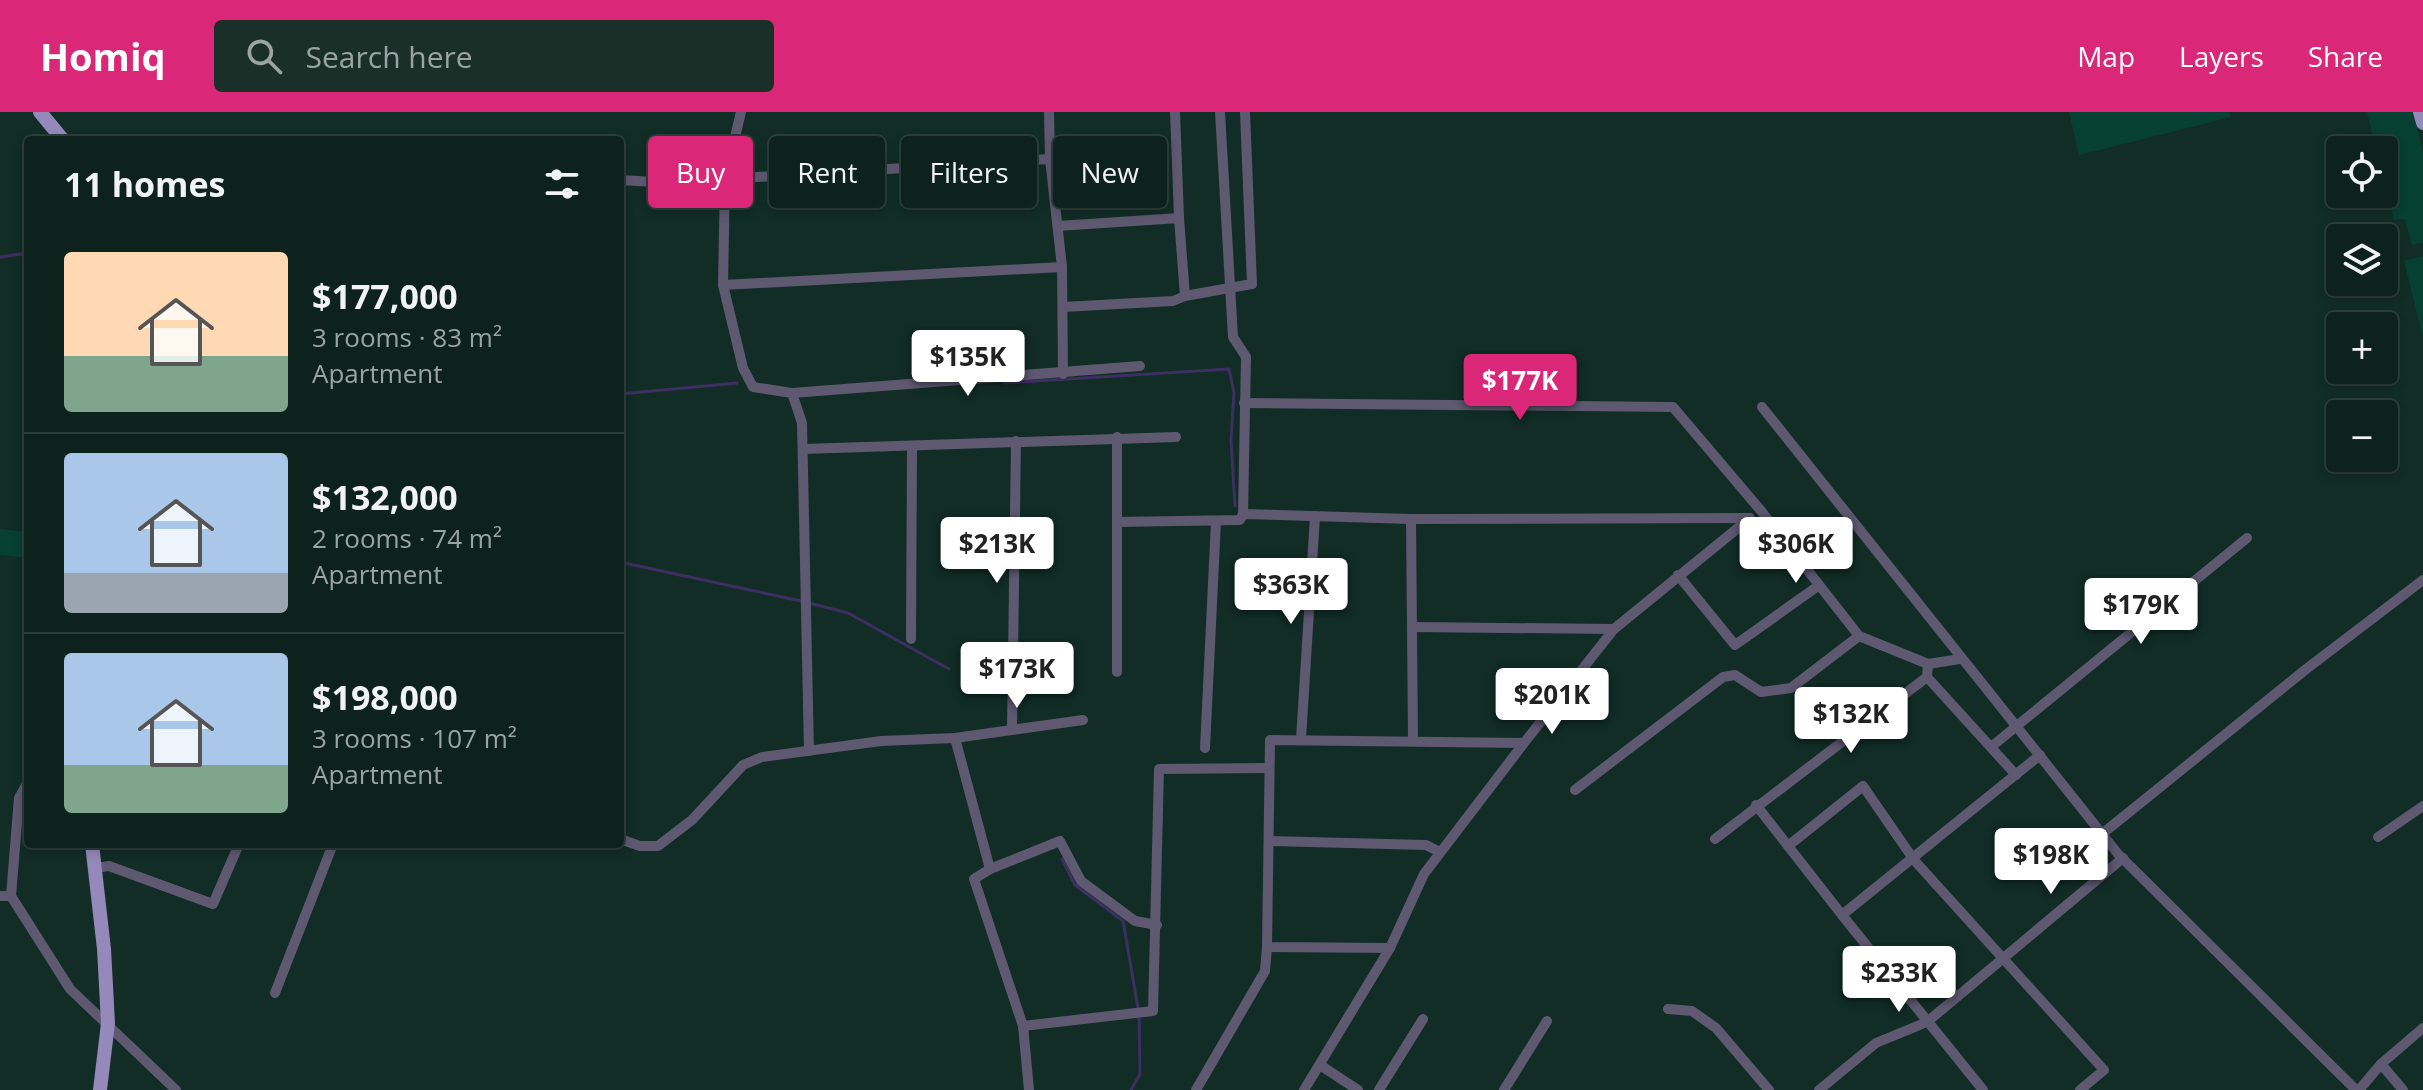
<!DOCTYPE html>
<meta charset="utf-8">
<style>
:root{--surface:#0d221c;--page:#1b2f29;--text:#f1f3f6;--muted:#9aa4a3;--line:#2d3f3b;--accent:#db2777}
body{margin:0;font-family:"Open Sans",sans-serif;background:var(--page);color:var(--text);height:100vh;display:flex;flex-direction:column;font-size:30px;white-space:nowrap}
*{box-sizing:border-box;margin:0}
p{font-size:26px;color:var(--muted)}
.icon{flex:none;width:44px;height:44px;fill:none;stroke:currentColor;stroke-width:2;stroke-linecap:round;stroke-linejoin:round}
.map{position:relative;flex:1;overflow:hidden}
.details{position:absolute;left:24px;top:24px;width:600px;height:712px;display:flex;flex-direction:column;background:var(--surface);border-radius:8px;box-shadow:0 4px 12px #0003,0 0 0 2px var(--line)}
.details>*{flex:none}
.guide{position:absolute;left:648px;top:24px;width:760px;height:72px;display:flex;gap:16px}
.controls{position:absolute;left:2326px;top:24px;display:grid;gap:16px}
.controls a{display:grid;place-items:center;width:72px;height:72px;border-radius:8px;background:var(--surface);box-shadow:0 4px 12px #0003,0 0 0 2px var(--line);font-size:40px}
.price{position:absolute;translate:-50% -68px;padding:0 18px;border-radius:8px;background:#fff;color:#222;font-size:26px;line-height:52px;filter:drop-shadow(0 2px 4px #0008)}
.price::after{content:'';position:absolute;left:50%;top:48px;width:24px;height:18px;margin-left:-12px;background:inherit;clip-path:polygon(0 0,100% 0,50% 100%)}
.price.selected{background:var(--accent);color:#fff}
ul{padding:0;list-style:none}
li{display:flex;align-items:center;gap:24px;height:200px;padding:0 40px}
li+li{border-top:2px solid var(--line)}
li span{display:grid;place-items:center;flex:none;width:224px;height:160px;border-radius:8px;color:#555}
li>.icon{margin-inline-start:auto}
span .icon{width:96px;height:96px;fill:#fffc;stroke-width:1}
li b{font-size:34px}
h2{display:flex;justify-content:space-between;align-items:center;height:96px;padding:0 40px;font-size:34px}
.chip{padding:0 28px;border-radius:8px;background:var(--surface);box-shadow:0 4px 12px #0003,0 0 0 2px var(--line);font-size:28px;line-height:72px}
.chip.selected{background:var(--accent);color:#fff}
header{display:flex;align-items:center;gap:48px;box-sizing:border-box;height:112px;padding:0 40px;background:var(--accent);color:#fff}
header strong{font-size:38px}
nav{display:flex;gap:44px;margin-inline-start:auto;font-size:28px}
.search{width:560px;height:72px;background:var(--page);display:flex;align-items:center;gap:20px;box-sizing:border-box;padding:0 28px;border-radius:8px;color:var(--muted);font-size:30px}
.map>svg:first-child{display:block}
</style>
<header>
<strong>Homiq</strong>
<div class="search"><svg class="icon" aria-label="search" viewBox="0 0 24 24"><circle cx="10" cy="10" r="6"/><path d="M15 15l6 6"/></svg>Search here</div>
<nav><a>Map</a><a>Layers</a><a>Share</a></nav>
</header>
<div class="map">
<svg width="2423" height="978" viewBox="0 0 2423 978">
<rect width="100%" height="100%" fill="#112d25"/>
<g fill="#064033">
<path d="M2069,0H2229L2231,5L2079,43Z"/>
<path d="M2367,0H2413L2423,40V131L2412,133L2405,107L2394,108L2384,69V38H2376Z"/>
<path d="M2423,144V225L2404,149Z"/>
<path d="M0,417L28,420V446L0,443Z"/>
</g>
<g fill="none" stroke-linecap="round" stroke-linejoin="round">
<g stroke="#3e2f62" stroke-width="3">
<path d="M0,145L28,141"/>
<path d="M1004,271L1229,257L1234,281L1231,328L1235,394"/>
<path d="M620,282L737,271"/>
<path d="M620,450L801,489"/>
<path d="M809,491L848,501L949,557"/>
<path d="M1062,747L1075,773L1123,809L1138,896"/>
<path d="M1131,978L1140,962L1139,904"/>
</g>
<g stroke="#5e5871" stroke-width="10">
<path d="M741,0L725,67L723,173L743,256L753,275L792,281L802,311L809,639"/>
<path d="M1049,0L1050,47L1062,155L1063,262"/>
<path d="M1175,0L1179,106"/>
<path d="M1220,0L1233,225L1246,245L1243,402"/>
<path d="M725,67L1050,47"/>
<path d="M620,68L724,74"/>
<path d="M1058,114L1179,106L1185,184"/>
<path d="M723,173L1062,155"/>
<path d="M1063,195L1173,189L1185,184L1252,172L1245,0"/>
<path d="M792,281L1140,254"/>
<path d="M1244,291L1673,295L1762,400L1859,524L1928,552L1960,547"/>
<path d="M1762,295L2118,742L2356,978"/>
<path d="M803,337L1176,325"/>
<path d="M1411,407L1413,628"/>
<path d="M1117,410L1240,408L1243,402L1411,407L1750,406"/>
<path d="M1678,463L1735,533L1818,474"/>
<path d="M1412,515L1614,517"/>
<path d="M911,527L912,334"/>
<path d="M1117,560V325"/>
<path d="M1927,565L2016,663"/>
<path d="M1012,616L1016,329"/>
<path d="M955,626L990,757L1060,729L1081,769L1135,809L1157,813"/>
<path d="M1301,627L1315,404"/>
<path d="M1524,631L1424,762L1390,836L1267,835L1270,628L1524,631L1614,517L1749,407"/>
<path d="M1991,635L2247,426"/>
<path d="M1205,636L1216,409"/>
<path d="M1575,678L1723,565L1735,563L1761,580L1791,576L1859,524"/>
<path d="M1756,693L1842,803L2040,643"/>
<path d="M2102,722L2305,558L2423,468"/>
<path d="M2378,725L2423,694"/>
<path d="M620,727L640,734H658L692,708L743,653L762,645L881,629L955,626L1083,608"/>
<path d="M1715,727L1927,565L1928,552"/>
<path d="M1270,729L1426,733L1440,740"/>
<path d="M1788,734L1863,674L1914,748L2104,958L2080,978"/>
<path d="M95,756L109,754L213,792L239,732"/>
<path d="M990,757L974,767L1023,914L1153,899L1159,657L1269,656"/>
<path d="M0,784H11L70,877L176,978"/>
<path d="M11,784L19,686L28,670"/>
<path d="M1842,803L1983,978"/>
<path d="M275,881L333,732"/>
<path d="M1668,897L1692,899L1716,916L1769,978"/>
<path d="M1023,914L1029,978"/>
<path d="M2381,952L2403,978"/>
<path d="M1320,953L1358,978"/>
<path d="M1196,978L1265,859L1267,835"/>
<path d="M1304,978L1390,836"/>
<path d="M1379,978L1423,907"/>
<path d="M1504,978L1547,909"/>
<path d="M1819,978L1876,931L1927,910L2123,746"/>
<path d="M2359,978L2381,952L2423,916"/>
</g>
<g stroke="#9589bb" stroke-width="14">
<path d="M40,0L63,28"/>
<path d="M2420,0L2423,11"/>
<path d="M92,732L104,837L108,911L100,978"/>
</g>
</g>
</svg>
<div class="controls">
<a><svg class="icon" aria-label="locate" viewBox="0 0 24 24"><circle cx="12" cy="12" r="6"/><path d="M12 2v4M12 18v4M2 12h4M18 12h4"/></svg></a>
<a><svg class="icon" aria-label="layers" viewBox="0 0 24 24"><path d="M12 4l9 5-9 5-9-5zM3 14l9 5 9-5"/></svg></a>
<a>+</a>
<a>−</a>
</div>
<b class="price" style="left:968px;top:286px">$135K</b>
<b class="price selected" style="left:1520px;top:310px">$177K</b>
<b class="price" style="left:997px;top:473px">$213K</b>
<b class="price" style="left:1796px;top:473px">$306K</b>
<b class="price" style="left:1291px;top:514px">$363K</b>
<b class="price" style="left:2141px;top:534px">$179K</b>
<b class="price" style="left:1017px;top:598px">$173K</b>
<b class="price" style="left:1552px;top:624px">$201K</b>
<b class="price" style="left:1851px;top:643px">$132K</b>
<b class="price" style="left:2051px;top:784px">$198K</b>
<b class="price" style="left:1899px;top:902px">$233K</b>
<div class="guide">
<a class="chip selected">Buy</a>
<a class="chip">Rent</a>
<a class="chip">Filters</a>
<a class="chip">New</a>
</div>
<section class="details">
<h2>11 homes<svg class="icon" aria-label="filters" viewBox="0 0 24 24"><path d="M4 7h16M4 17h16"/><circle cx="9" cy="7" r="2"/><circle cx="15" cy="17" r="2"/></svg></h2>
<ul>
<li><span style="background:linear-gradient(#ffd9b3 65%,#7fa58c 0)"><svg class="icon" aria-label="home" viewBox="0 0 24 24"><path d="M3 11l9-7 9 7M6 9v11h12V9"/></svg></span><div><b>$177,000</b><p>3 rooms · 83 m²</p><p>Apartment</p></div></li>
<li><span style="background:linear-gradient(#a9c7e8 75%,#9aa5b1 0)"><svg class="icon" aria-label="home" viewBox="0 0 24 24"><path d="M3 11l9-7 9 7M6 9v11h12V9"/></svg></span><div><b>$132,000</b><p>2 rooms · 74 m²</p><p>Apartment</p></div></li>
<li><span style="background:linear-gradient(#a9c7e8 70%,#7fa58c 0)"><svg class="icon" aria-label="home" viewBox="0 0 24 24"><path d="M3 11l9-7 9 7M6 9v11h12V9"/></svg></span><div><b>$198,000</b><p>3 rooms · 107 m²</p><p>Apartment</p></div></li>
</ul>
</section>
</div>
